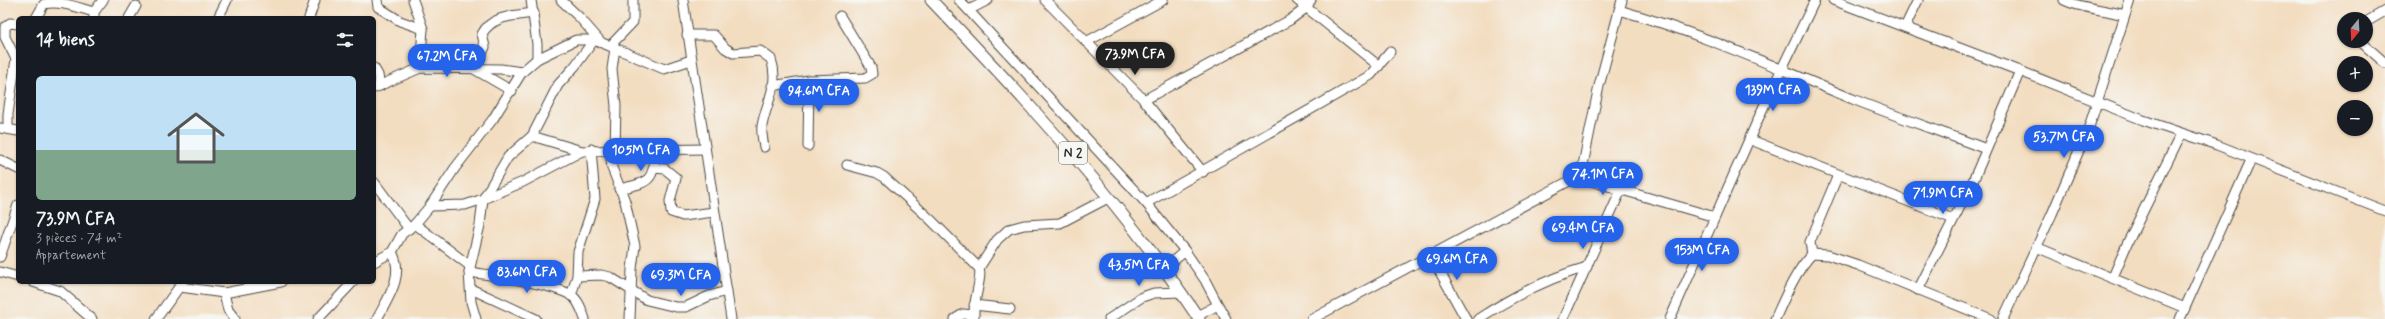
<!DOCTYPE html>
<html lang="fr">
<meta charset="utf-8">
<style>
:root{--surface:#171b24;--page:#20242c;--text:#f1f3f6;--muted:#9ea1a6;--line:#363941;--accent:#2563eb}
body{margin:0;font-family:Mynerve,sans-serif;background:var(--page);color:var(--text);height:100vh;display:flex;flex-direction:column;font-size:15px;white-space:nowrap}
*{box-sizing:border-box;margin:0}
p{font-size:13px;color:var(--muted)}
.icon{flex:none;width:22px;height:22px;fill:none;stroke:currentColor;stroke-width:2;stroke-linecap:round;stroke-linejoin:round}
.map{position:relative;flex:1;overflow:hidden}
.side{position:absolute;left:16px;top:16px;width:360px;height:268px;display:flex;flex-direction:column;background:var(--surface);border-radius:6px;box-shadow:0 1px 3px #0004}
.side>*{flex:none}
.needle{width:26px;rotate:198deg}
.tools{position:absolute;left:2337px;top:12px;display:grid;gap:8px}
.tools a{display:grid;place-items:center;width:36px;height:36px;border-radius:50%;background:var(--surface);box-shadow:0 1px 3px #0004;font-size:20px}
.price{position:absolute;translate:-50% -34px;padding:0 9px;border-radius:14px;background:var(--accent);color:#fff;font-size:13px;line-height:26px;filter:drop-shadow(0 1px 2px #0008)}
.price::after{content:'';position:absolute;left:50%;top:24px;width:12px;height:9px;margin-left:-6px;background:inherit;clip-path:polygon(0 0,100% 0,50% 100%)}
.price.active{background:#222;color:#fff}
ul{padding:0;list-style:none}
li{display:grid;align-content:center;gap:8px;height:212px;padding:0 20px}
li+li{border-top:1px solid var(--line)}
li span{display:grid;place-items:center;height:124px;border-radius:6px;color:#555}
li>.icon{margin-inline-start:auto}
span .icon{width:72px;height:72px;fill:#fffc;stroke-width:1}
li b{font-size:17px}
h2{display:flex;justify-content:space-between;align-items:center;height:48px;padding:0 20px;font-size:17px}
.map>svg:first-child{display:block}
</style>
<div class="map">
<svg width="2385" height="319" viewBox="0 0 2385 319">
<rect width="100%" height="100%" fill="#f6f6f2"/>
<filter id="ink" filterUnits="userSpaceOnUse"><feTurbulence type="fractalNoise" baseFrequency=".025" numOctaves="2"/><feDisplacementMap in="SourceGraphic" scale="8" xChannelSelector="R" yChannelSelector="G"/><feConvolveMatrix kernelMatrix="1 2 1 2 8 2 1 2 1" color-interpolation-filters="sRGB"/></filter>
<filter id="wash" filterUnits="userSpaceOnUse"><feTurbulence type="fractalNoise" baseFrequency=".012" numOctaves="4" result="noise"/><feDisplacementMap in="SourceGraphic" scale="16" xChannelSelector="R" yChannelSelector="G"/><feGaussianBlur stdDeviation="0.9" result="paint"/><feColorMatrix in="noise" values="0 0 0 0 0 0 0 0 0 0 0 0 0 0 0 0 0 1.4 0 .05"/><feComposite in="paint" operator="in"/></filter>
<g filter="url(#wash)">
<rect width="100%" height="100%" fill="#f3ddc0"/>
</g>
<g filter="url(#ink)">
<g fill="none" stroke-linecap="round" stroke-linejoin="round">
<defs>
<g id="minor">
<path d="M377,0L378,7L400,21L423,29"/>
<path d="M413,0L423,29L420,68"/>
<path d="M531,0L537,44V59"/>
<path d="M561,0L580,18L600,41"/>
<path d="M683,0L731,319"/>
<path d="M959,0L1146,203L1185,251L1164,269"/>
<path d="M1045,0L1144,100L1203,172"/>
<path d="M1297,0L1379,66"/>
<path d="M1622,0L1599,86L1583,165L1584,173L1591,181L1715,217"/>
<path d="M1833,0L2020,71L2143,120L2217,145L2385,211"/>
<path d="M2064,0C2082,9 2104,9 2124,15"/>
<path d="M969,10L988,0"/>
<path d="M1619,10C1701,33 1777,68 1855,100C1898,117 1942,132 1986,149"/>
<path d="M94,17V12L103,0"/>
<path d="M36,18L44,4C60,0 78,8 94,12"/>
<path d="M129,18L136,6"/>
<path d="M218,18L227,0"/>
<path d="M309,18L315,0"/>
<path d="M2366,22L2385,11"/>
<path d="M1905,27L1918,0"/>
<path d="M687,35H714L725,48L733,53L760,51L771,59C780,85 766,102 762,126C761,132 763,141 764,147"/>
<path d="M2360,41L2385,63"/>
<path d="M1086,42L1163,0"/>
<path d="M610,46L615,48L612,69L616,106L615,150"/>
<path d="M615,48L664,69L691,60"/>
<path d="M374,68L378,75L380,86"/>
<path d="M772,86L809,80L865,78L872,74L871,67L840,16"/>
<path d="M374,88L420,68L501,69L522,72"/>
<path d="M512,91L474,69L485,47L482,34C492,15 515,16 534,13"/>
<path d="M1144,100L1290,20L1306,8L1311,0"/>
<path d="M0,128L18,131"/>
<path d="M8,129V114L16,59L5,37V27L10,23L18,24"/>
<path d="M532,136L582,151"/>
<path d="M1751,140L1953,219"/>
<path d="M808,146L809,80"/>
<path d="M610,149L612,168L625,201L635,246L632,269L630,319"/>
<path d="M0,160L18,169"/>
<path d="M847,165L877,173L884,177L930,219L979,268C983,277 972,303 974,319"/>
<path d="M654,168L665,169L676,178L670,201L671,212L683,216L714,212"/>
<path d="M374,182L409,229"/>
<path d="M619,189C650,182 652,183 657,150"/>
<path d="M1146,203L1371,75L1390,52"/>
<path d="M430,206L465,205L483,199L523,182L582,151L705,149"/>
<path d="M415,224L470,266"/>
<path d="M2036,247L2185,308"/>
<path d="M1185,251L1205,280L1218,305L1197,316"/>
<path d="M1430,254L1466,319"/>
<path d="M1812,254L1828,255L1858,265L1991,319"/>
<path d="M0,257L18,205"/>
<path d="M374,262L392,252L402,234L415,224L430,206L455,168L493,119L522,72L537,59L576,40H594L610,46L633,22V0"/>
<path d="M979,268L997,240L1009,229L1024,225L1060,223L1108,198"/>
<path d="M0,272L18,277"/>
<path d="M469,272C492,275 552,284 571,295C579,300 582,311 585,319"/>
<path d="M577,276L601,275L610,277L647,300L676,307H686L709,296L727,291"/>
<path d="M2113,277L2127,244L2181,134"/>
<path d="M33,282L60,291L92,319"/>
<path d="M180,287L224,293L281,282"/>
<path d="M471,289L536,319"/>
<path d="M1918,290L1973,181L2020,71"/>
<path d="M224,293L228,310L235,319"/>
<path d="M571,296L577,276L578,252L595,199L591,149"/>
<path d="M974,305L1010,309"/>
<path d="M1218,305L1226,319"/>
<path d="M156,319L182,283"/>
<path d="M318,319L353,282"/>
<path d="M377,319C388,298 405,275 392,252"/>
<path d="M476,319L471,302L469,272L480,225L483,199L508,157L532,136L558,85L575,66L594,40"/>
<path d="M955,319L963,314L974,315"/>
<path d="M1109,319L1142,297L1154,293L1181,292"/>
<path d="M1312,319L1584,173"/>
<path d="M1478,319C1512,297 1547,278 1587,267"/>
<path d="M1563,319L1621,190"/>
<path d="M1670,319L1763,108L1815,0"/>
<path d="M1775,319C1785,297 1795,272 1812,254L1810,242L1838,175"/>
<path d="M2003,319L2052,214L2089,127L2130,0"/>
<path d="M2180,319L2251,160"/>
</g>
<path id="major" d="M931,0C1027,101 1122,203 1199,319"/>
</defs>
<use href="#minor" stroke="#494641" stroke-width="11"/>
<use href="#major" stroke="#494641" stroke-width="13"/>
<use href="#minor" stroke="#fff" stroke-width="9"/>
<use href="#major" stroke="#fff" stroke-width="11"/>
</g>
</g>
<g text-anchor="middle" dominant-baseline="central" stroke-width="3" stroke-linejoin="round" paint-order="stroke">
<rect fill="#f6f6f2" stroke="#686867" stroke-width="1" x="1059" y="142" width="28" height="22" rx="3"/>
<g font-size="13" font-weight="bold" fill="#2b2b2b">
<text x="1073" y="153">N 2</text>
</g>
</g>
</svg>
<div class="tools">
<a><svg class="needle" viewBox="-14 -14 28 28"><path d="M0-13l5 13h-10z" fill="#e53935"/><path d="M0 13l5-13h-10z" fill="#9ea1a6"/></svg></a>
<a>+</a>
<a>−</a>
</div>
<b class="price active" style="left:1135px;top:76px">73.9M CFA</b>
<b class="price" style="left:447px;top:78px">67.2M CFA</b>
<b class="price" style="left:1773px;top:112px">139M CFA</b>
<b class="price" style="left:819px;top:113px">94.6M CFA</b>
<b class="price" style="left:2064px;top:159px">53.7M CFA</b>
<b class="price" style="left:641px;top:172px">105M CFA</b>
<b class="price" style="left:1603px;top:196px">74.1M CFA</b>
<b class="price" style="left:1943px;top:215px">71.9M CFA</b>
<b class="price" style="left:1583px;top:250px">69.4M CFA</b>
<b class="price" style="left:1702px;top:272px">153M CFA</b>
<b class="price" style="left:1457px;top:281px">69.6M CFA</b>
<b class="price" style="left:1139px;top:287px">43.5M CFA</b>
<b class="price" style="left:527px;top:294px">83.6M CFA</b>
<b class="price" style="left:681px;top:297px">69.3M CFA</b>
<section class="side">
<h2>14 biens<svg class="icon" aria-label="filters" viewBox="0 0 24 24"><path d="M4 7h16M4 17h16"/><circle cx="9" cy="7" r="2"/><circle cx="15" cy="17" r="2"/></svg></h2>
<ul>
<li><span style="background:linear-gradient(#bfe0f5 60%,#7fa58c 0)"><svg class="icon" aria-label="home" viewBox="0 0 24 24"><path d="M3 11l9-7 9 7M6 9v11h12V9"/></svg></span><div><b>73.9M CFA</b><p>3 pièces · 74 m²</p><p>Appartement</p></div></li>
</ul>
</section>
</div>
